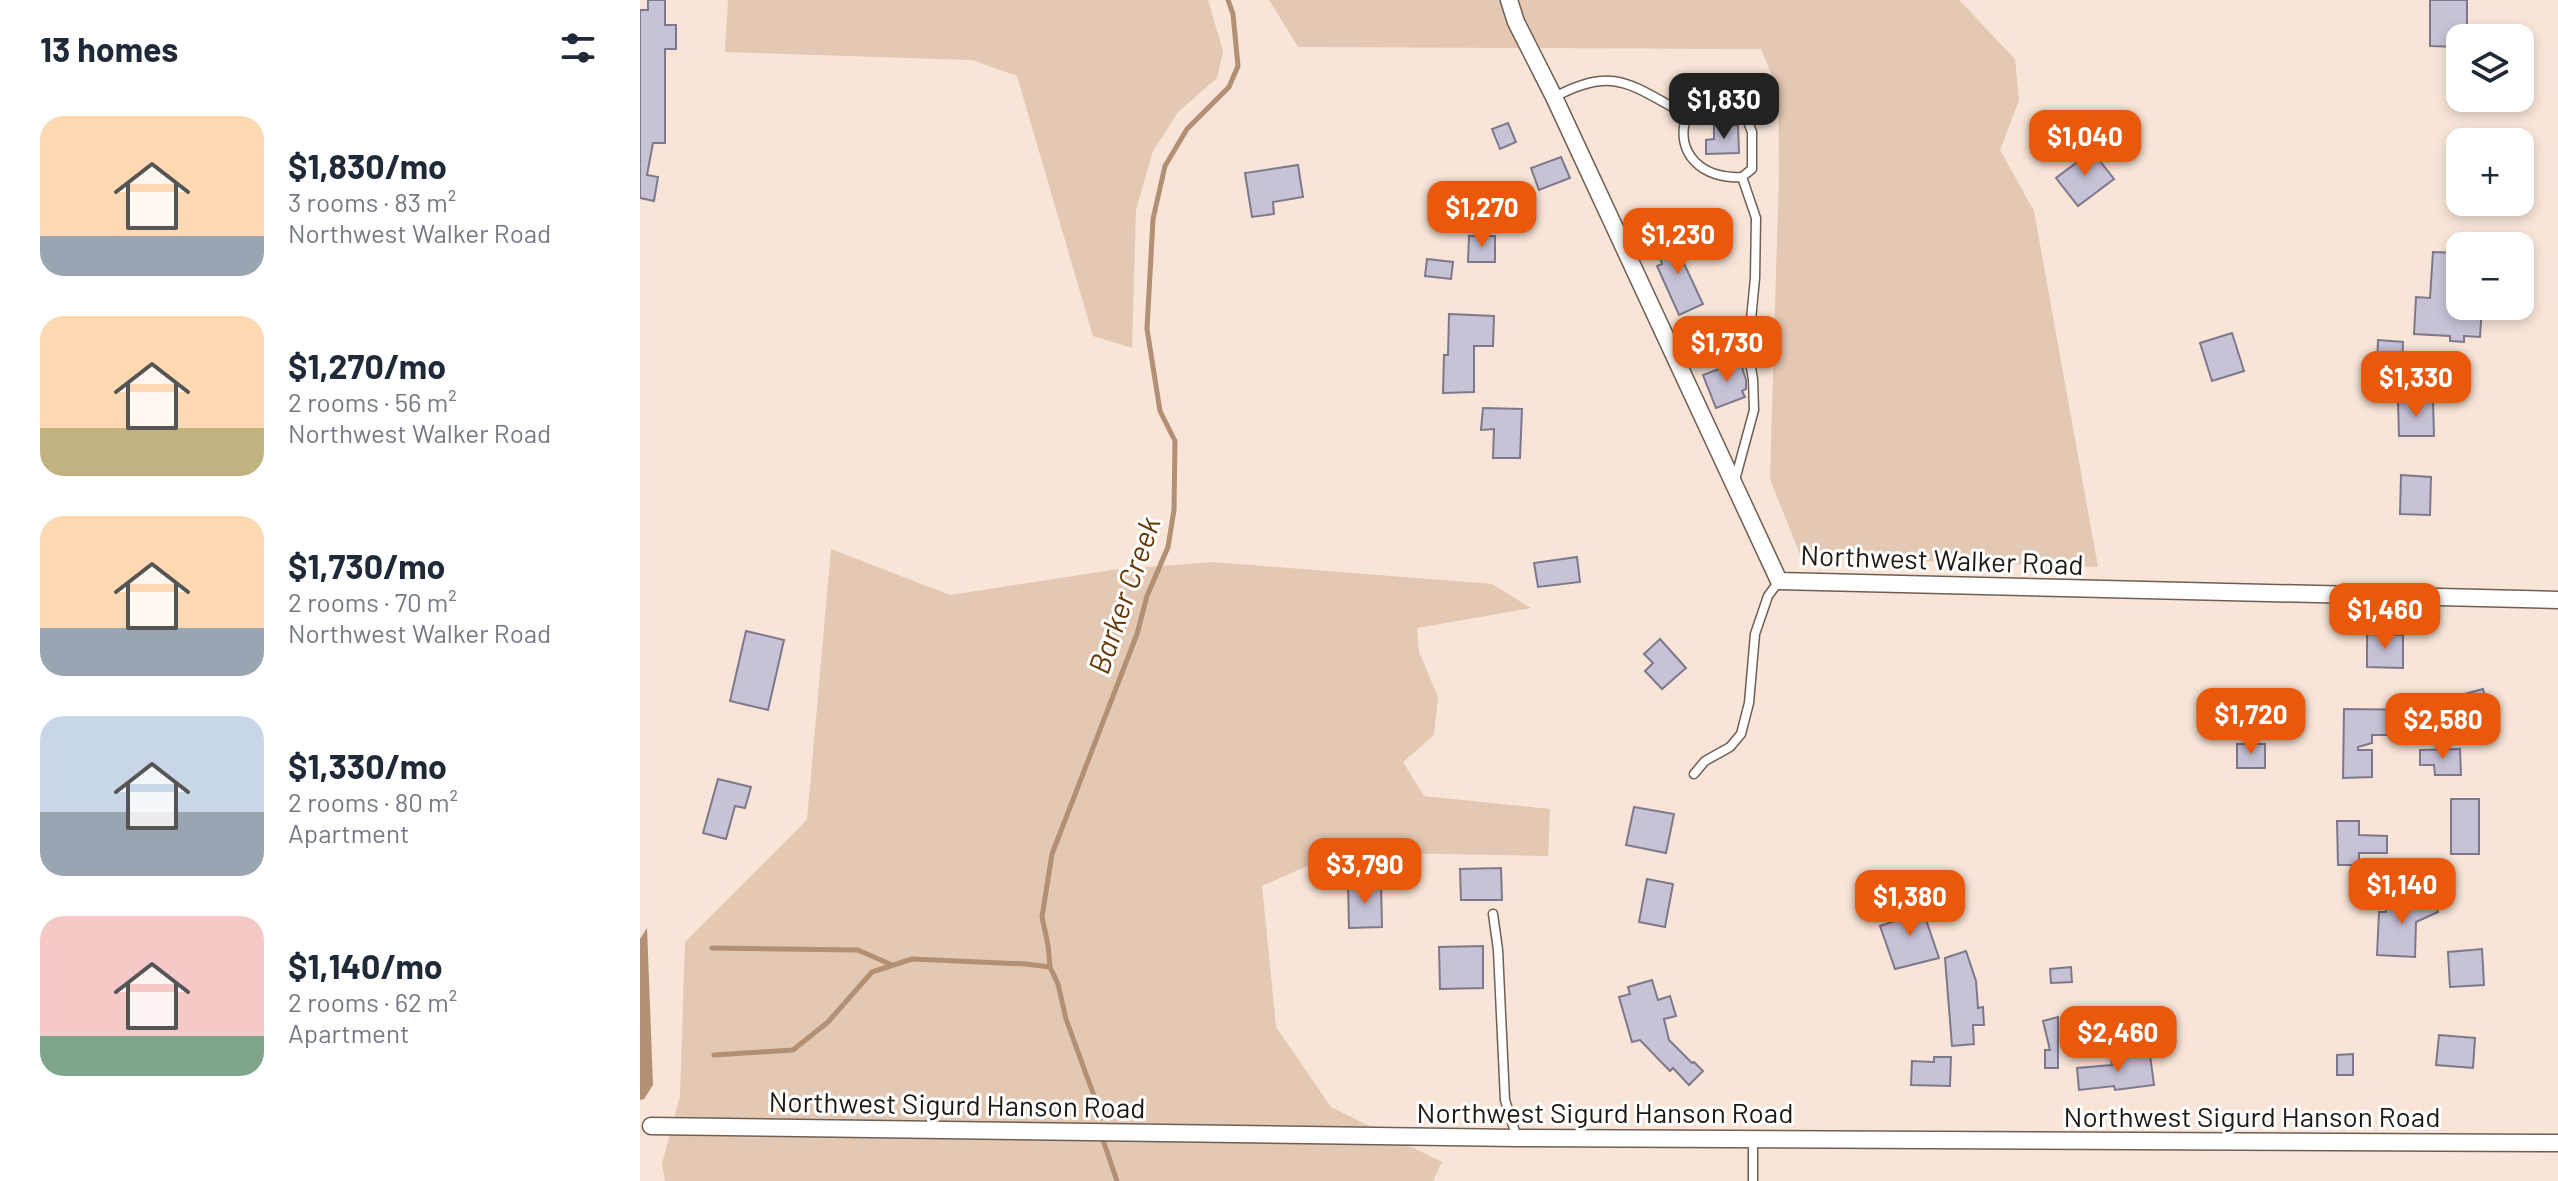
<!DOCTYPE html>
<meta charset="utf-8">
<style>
:root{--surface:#fff;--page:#f2f2f3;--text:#1f2937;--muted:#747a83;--accent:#ea580c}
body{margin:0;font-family:Barlow,sans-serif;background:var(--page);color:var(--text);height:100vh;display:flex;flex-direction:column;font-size:30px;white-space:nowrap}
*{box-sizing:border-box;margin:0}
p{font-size:26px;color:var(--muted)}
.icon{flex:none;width:44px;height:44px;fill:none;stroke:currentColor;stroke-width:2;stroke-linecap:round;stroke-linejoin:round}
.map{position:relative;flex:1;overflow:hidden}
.details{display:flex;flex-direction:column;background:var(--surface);width:640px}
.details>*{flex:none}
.controls{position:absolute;left:1806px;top:24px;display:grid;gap:16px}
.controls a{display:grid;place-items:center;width:88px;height:88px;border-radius:16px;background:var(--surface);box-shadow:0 4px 12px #0003;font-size:40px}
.price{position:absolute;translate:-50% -68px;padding:0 18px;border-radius:16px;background:var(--accent);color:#fff;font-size:26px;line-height:52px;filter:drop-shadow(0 2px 4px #0008)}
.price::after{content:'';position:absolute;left:50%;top:48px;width:24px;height:18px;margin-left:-12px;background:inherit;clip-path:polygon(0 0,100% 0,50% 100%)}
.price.active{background:#222;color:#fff}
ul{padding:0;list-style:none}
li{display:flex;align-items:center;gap:24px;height:200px;padding:0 40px}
li span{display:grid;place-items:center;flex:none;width:224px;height:160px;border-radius:24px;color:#555}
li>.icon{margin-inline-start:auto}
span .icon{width:96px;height:96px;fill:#fffc;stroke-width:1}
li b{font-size:34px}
h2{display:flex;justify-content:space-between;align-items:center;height:96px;padding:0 40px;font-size:34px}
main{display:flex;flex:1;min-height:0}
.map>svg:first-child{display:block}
</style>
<main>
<section class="details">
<h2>13 homes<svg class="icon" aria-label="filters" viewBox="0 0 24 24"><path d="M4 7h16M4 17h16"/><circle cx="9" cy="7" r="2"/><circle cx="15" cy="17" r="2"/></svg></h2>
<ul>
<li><span style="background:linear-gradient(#ffd9b3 75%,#9aa5b1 0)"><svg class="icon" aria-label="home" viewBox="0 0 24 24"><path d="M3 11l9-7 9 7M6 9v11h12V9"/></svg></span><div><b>$1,830/mo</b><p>3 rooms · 83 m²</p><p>Northwest Walker Road</p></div></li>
<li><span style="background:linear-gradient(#ffd9b3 70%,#c2b280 0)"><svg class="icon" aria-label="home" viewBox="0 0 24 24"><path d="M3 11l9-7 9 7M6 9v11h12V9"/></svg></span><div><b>$1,270/mo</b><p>2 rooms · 56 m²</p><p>Northwest Walker Road</p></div></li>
<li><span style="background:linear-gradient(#ffd9b3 70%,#9aa5b1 0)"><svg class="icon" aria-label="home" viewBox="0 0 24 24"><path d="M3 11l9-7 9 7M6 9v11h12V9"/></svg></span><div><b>$1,730/mo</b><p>2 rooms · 70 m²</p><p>Northwest Walker Road</p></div></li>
<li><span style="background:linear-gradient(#c9d6e8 60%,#9aa5b1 0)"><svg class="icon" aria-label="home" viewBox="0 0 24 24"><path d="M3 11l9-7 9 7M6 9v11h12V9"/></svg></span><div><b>$1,330/mo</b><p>2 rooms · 80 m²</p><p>Apartment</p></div></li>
<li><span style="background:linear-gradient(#f6c9c9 75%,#7fa58c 0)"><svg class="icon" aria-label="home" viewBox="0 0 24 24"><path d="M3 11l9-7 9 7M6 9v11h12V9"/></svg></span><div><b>$1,140/mo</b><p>2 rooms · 62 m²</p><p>Apartment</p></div></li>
</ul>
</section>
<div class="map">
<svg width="1918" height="1181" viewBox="0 0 1918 1181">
<rect width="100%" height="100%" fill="#f8e5d7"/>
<g fill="#e3c8b3">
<path d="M88,0H568L583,51L577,78L538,112L513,151L496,210L492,348L453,336L377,76L332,60L85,52Z"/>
<path d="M629,0H1319L1375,59L1379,100L1360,150L1394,211L1458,567L1161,557L1130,479L1139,171L1138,90L1121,49L658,47Z"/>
<path d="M191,549L310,595L472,570L573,562L852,584L891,608L777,628L779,652L798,697L794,735L763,762L784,796L910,809L908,856L699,852L622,886L636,1027L691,1107L802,1162L793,1181H25L22,1164L40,1096L45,942L167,820Z"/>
</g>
<path fill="#b38f73" d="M7,928L13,1085L4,1099L0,1100V939Z"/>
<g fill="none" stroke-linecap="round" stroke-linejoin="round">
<g stroke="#b38f73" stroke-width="5">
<path d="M72,948L218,950L252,965"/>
<path d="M74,1055L153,1050L188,1022L232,972L272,959L386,964L410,967"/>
<path d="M462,1118L426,1019L418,984L410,967L408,945L402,917L412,854L497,634L507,596L528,547L534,510L535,441L520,411L507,329L513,219L525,166L547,129L589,87L598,66L593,14L588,0"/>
<path d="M463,1140L477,1181"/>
</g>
</g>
<g fill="#c7c2d6" stroke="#7d788b" stroke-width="2">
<path d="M8,0H25V25H36V49H25V143H13L7,175L18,177L14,201L0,198V10H8Z"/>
<path d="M1790,0H1827V38H1820V47L1790,46Z"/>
<path d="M868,123L876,142L860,149L852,129Z"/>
<path d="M1098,125L1099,153L1066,154V140L1074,139V126Z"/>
<path d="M1452,151L1474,179L1438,206L1416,178Z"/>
<path d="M921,157L930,178L899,190L891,168Z"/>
<path d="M658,165L663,197L633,202L634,214L612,217L605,173Z"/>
<path d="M803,195L836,196L835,221L802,219Z"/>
<path d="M829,236H855V262H828Z"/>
<path d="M1044,237L1048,251L1039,253L1063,304L1039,315L1017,266L1022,264L1016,245Z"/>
<path d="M1793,252L1820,253V306H1842L1840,337L1824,336V342L1810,341V336L1774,334L1776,297L1790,298Z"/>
<path d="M787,259L813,262L811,279L785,276Z"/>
<path d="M809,314L854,316L853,346H834V392L803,393L804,355H808Z"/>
<path d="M1592,333L1604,371L1572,381L1560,343Z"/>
<path d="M1738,340L1763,342L1761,391L1736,390Z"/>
<path d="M1100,361L1106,380V389L1102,391L1105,397L1076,408L1063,375Z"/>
<path d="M1793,401L1794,436H1759L1758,402Z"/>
<path d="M843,408L882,409L880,458H853L854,429L841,430Z"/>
<path d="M1761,475L1791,477L1790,515L1760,514Z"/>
<path d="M937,557L940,582L898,587L894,563Z"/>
<path d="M106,631L144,640L128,710L90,701Z"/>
<path d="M1727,634L1763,635V668L1727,667Z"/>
<path d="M1020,639L1046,668L1022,689L1005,671L1013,663L1004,654Z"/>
<path d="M1843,689L1849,712L1762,735H1732V743L1718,747V750H1732V777L1703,778L1704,709L1789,710L1787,704Z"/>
<rect x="1597" y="744" width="28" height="24"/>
<path d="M1820,749L1821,775H1795L1794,765H1780V750Z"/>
<path d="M78,779L111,787L105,808L95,806L86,839L63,833Z"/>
<rect x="1811" y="799" width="28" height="55"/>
<path d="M994,807L1034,814L1026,853L986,845Z"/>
<path d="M1697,821H1719V835L1747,836V853H1719V865H1698Z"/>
<path d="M861,868L862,900H821L820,869Z"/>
<path d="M1007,879L1033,884L1025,927L999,922Z"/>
<path d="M708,884H741L742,927L709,928Z"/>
<path d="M1789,893L1798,912L1776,922L1775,957L1737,955L1739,912H1746V903L1765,904Z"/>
<path d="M1280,902L1299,958L1255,969L1240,926L1258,920L1255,911Z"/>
<path d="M843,946V988L800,989L799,947Z"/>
<path d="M1842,949L1844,985L1810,987L1808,952Z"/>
<path d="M1326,951L1336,981L1338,1008L1343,1007L1344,1025H1333L1334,1044L1312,1046L1305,958Z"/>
<path d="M1431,967L1432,982L1411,983L1410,969Z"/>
<path d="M1012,980L1018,1000L1030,996L1036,1016L1024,1019L1029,1040L1052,1063L1054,1062L1063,1071L1049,1085L1033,1068L1030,1071L1000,1040L992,1042L979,997L990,994L988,987Z"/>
<path d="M1418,1017V1068H1405V1050H1410L1403,1021Z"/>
<path d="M1799,1035L1835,1038L1833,1068L1796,1065Z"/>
<path d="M1713,1054V1075H1697V1055Z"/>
<path d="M1510,1055L1514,1085L1475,1090L1474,1086L1439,1090L1437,1068L1472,1065L1471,1059Z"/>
<path d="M1294,1057H1311L1310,1086L1271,1085L1272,1061L1294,1062Z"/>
</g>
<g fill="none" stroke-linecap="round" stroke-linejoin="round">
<defs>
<g id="lane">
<path d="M915,97C975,64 993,87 1047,115L1066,104H1087L1105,114L1112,132V169L1102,177L1116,218L1115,278L1108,351L1113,379L1114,410L1095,480"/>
<path d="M1047,115C1033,154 1064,180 1102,177"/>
<path d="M1040,366C1069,347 1074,346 1108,351"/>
<path d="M1054,774L1065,761L1090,747L1101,734L1109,703L1115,634L1128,596L1139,581"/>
<path d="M853,914L858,950L865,1100L877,1138"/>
<path d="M1113,1139V1181"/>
</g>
<g id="street">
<path d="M869,0L876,22L914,97L1139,581L1918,600"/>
<path d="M11,1126L877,1138L1918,1143"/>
</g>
</defs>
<use href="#lane" stroke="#6f5f53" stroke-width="11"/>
<use href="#street" stroke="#6f5f53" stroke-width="19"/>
<use href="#lane" stroke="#fff" stroke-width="8"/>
<use href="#street" stroke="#fff" stroke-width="16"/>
</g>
<g text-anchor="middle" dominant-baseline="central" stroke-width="6" stroke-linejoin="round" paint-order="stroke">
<g font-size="28" fill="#1f1813" stroke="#fff">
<text transform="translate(1302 559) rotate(2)">Northwest Walker Road</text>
<text transform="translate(317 1104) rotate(1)">Northwest Sigurd Hanson Road</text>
<text x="965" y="1112">Northwest Sigurd Hanson Road</text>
<text x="1612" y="1116">Northwest Sigurd Hanson Road</text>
</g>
<g font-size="30" font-style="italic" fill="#683806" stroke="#fff">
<text transform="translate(483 595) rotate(-71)">Barker Creek</text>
</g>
</g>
</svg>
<div class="controls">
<a><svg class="icon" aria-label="layers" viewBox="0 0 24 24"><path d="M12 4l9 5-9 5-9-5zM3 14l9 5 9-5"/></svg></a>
<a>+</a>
<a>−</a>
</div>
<b class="price active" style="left:1084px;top:141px">$1,830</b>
<b class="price" style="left:1445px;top:178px">$1,040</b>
<b class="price" style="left:842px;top:249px">$1,270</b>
<b class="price" style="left:1038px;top:276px">$1,230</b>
<b class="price" style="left:1087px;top:384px">$1,730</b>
<b class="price" style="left:1776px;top:419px">$1,330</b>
<b class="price" style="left:1745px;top:651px">$1,460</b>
<b class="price" style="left:1611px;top:756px">$1,720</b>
<b class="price" style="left:1803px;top:761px">$2,580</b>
<b class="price" style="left:725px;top:906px">$3,790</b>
<b class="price" style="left:1762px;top:926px">$1,140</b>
<b class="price" style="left:1270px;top:938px">$1,380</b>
<b class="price" style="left:1478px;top:1074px">$2,460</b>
</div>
</main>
